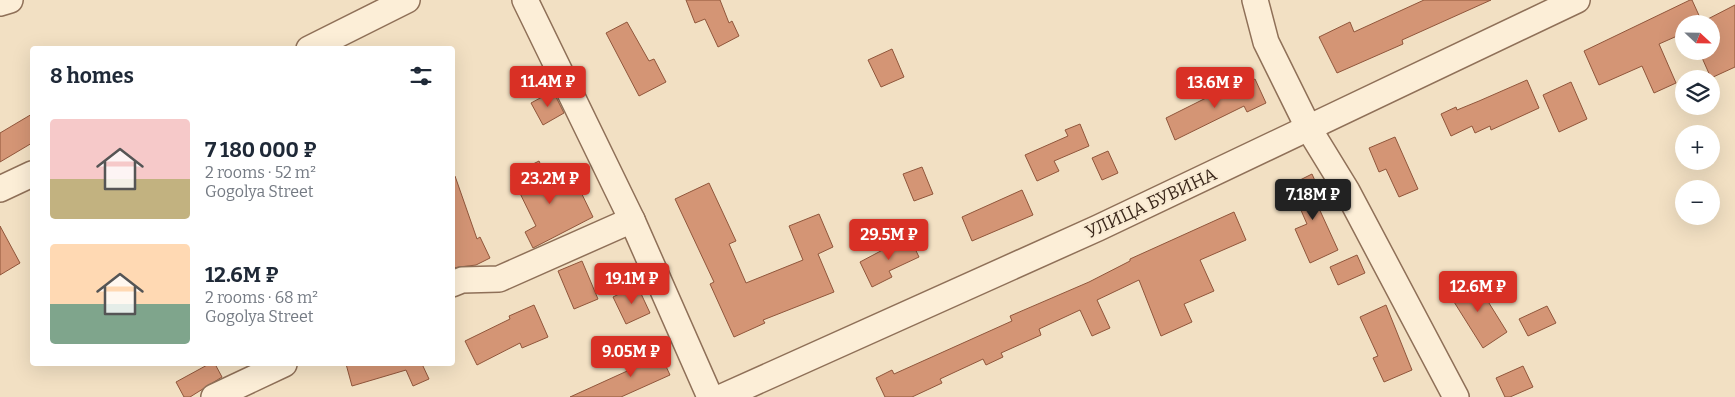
<!DOCTYPE html>
<meta charset="utf-8">
<style>
:root{--surface:#fff;--page:#f6f6f7;--text:#1f2937;--muted:#747a83;--accent:#d93025}
body{margin:0;font-family:Bitter,serif;background:var(--page);color:var(--text);height:100vh;display:flex;flex-direction:column;font-size:19px;white-space:nowrap}
*{box-sizing:border-box;margin:0}
p{font-size:16px;color:var(--muted)}
.icon{flex:none;width:28px;height:28px;fill:none;stroke:currentColor;stroke-width:2;stroke-linecap:round;stroke-linejoin:round}
.map{position:relative;flex:1;overflow:hidden}
.sheet{position:absolute;left:30px;top:46px;width:425px;height:320px;display:flex;flex-direction:column;background:var(--surface);border-radius:5px;box-shadow:0 5px 20px #0002}
.sheet>*{flex:none}
.needle{width:32px;rotate:112deg}
.fabs{position:absolute;left:1675px;top:15px;display:grid;gap:10px}
.fabs a{display:grid;place-items:center;width:45px;height:45px;border-radius:50%;background:var(--surface);box-shadow:0 5px 20px #0002;font-size:25px}
.price{position:absolute;translate:-50% -42px;padding:0 11px;border-radius:5px;background:var(--accent);color:#fff;font-size:16px;line-height:32px;filter:drop-shadow(0 1px 2px #0008)}
.price::after{content:'';position:absolute;left:50%;top:30px;width:15px;height:11px;margin-left:-8px;background:inherit;clip-path:polygon(0 0,100% 0,50% 100%)}
.price.current{background:#222;color:#fff}
ul{padding:0;list-style:none}
li{display:flex;align-items:center;gap:15px;height:125px;padding:0 20px}
li span{display:grid;place-items:center;flex:none;width:140px;height:100px;border-radius:5px;color:#555}
li>.icon{margin-inline-start:auto}
span .icon{width:60px;height:60px;fill:#fffc;stroke-width:1}
li b{font-size:21px}
h2{display:flex;justify-content:space-between;align-items:center;height:60px;padding:0 20px;font-size:21px}
.map>svg:first-child{display:block}
</style>
<div class="map">
<svg width="1735" height="397" viewBox="0 0 1735 397">
<rect width="100%" height="100%" fill="#f2e0c3"/>
<g fill="#d49575" stroke="#90563b">
<path d="M686,0H720L729,23L732,21L739,36L718,47L705,19L695,23Z"/>
<path d="M1424,0H1491L1402,40L1403,44L1337,73L1319,37L1350,22L1354,32Z"/>
<path d="M1690,0H1692L1702,22L1735,5V67L1711,78L1699,51H1711V24H1684V33L1659,44L1676,83L1654,93L1642,66L1599,85L1584,51Z"/>
<path d="M627,22L649,61L654,59L666,82L639,96L606,33Z"/>
<path d="M892,49L904,77L881,87L868,60Z"/>
<path d="M1255,79L1266,103L1247,112L1244,106L1175,140L1166,118L1214,94L1216,97Z"/>
<path d="M1527,80L1539,108L1491,130L1490,126L1475,133L1472,126L1451,136L1441,114L1456,107L1457,110L1479,101Z"/>
<path d="M1571,82L1587,119L1559,132L1543,95Z"/>
<path d="M553,91L564,113L543,125L531,103Z"/>
<path d="M32,114V143L0,162V133Z"/>
<path d="M1080,124L1089,146L1054,161L1059,171L1037,181L1025,155L1068,136L1065,130Z"/>
<path d="M1395,137L1418,189L1399,197L1386,169L1379,172L1369,148Z"/>
<path d="M1108,151L1118,173L1102,180L1092,158Z"/>
<path d="M539,161L554,193L576,182L593,217L533,248L525,232L536,226L511,175Z"/>
<path d="M922,167L933,194L914,201L903,174Z"/>
<path d="M1312,174L1324,201L1317,204L1338,250L1310,263L1295,229L1307,224L1290,185Z"/>
<path d="M455,176L477,239L480,237L490,258L476,265L452,268V177Z"/>
<path d="M709,183L736,241L729,244L746,283L803,260L789,226L819,214L833,247L818,254L834,292L763,320L765,323L734,337L710,284L714,282L675,199Z"/>
<path d="M1022,190L1033,215L972,241L962,217Z"/>
<path d="M1234,212L1246,240L1200,260L1214,291L1184,304L1192,322L1161,336L1139,280L1097,300L1110,328L1092,336L1080,310L1039,329L1041,335L1001,353L1003,357L986,365L983,359L940,379L942,383L912,397H885L876,378L892,370L894,374L1012,321L1010,316L1089,282L1130,261V259Z"/>
<path d="M0,226L20,263L0,275Z"/>
<path d="M909,236L919,257L889,271L892,277L872,287L860,262Z"/>
<path d="M1357,255L1365,273L1338,285L1330,267Z"/>
<path d="M582,261L598,299L574,309L558,271Z"/>
<path d="M1474,279L1507,332L1483,348L1449,294Z"/>
<path d="M637,285L650,313L626,324L613,297Z"/>
<path d="M534,305L548,337L522,348L520,343L477,365L465,341L510,319L509,316Z"/>
<path d="M1386,305L1412,370L1384,382L1373,358L1378,356L1360,317Z"/>
<path d="M1547,306L1556,323L1528,336L1519,319Z"/>
<path d="M658,349L670,375L621,397H570L636,367L633,361Z"/>
<path d="M209,364H215L222,377L190,397H184L176,382Z"/>
<path d="M346,364H422L429,379L413,386L406,370L352,386Z"/>
<path d="M1523,366L1533,387L1510,397H1505L1496,378Z"/>
</g>
<g fill="none" stroke-linecap="round" stroke-linejoin="round">
<defs>
<g id="street">
<path d="M525,0L632,220L710,397"/>
<path d="M1255,0L1266,42L1309,129L1347,191L1456,397"/>
<path d="M0,3L10,0"/>
<path d="M309,49L407,0"/>
<path d="M0,189L32,174"/>
<path d="M452,284L462,280L499,279L632,220"/>
<path d="M214,397L284,364"/>
<path d="M722,397L1098,228L1577,0"/>
</g>
</defs>
<use href="#street" stroke="#8f7058" stroke-width="28"/>
<use href="#street" stroke="#fceed7" stroke-width="25"/>
</g>
<g text-anchor="middle" dominant-baseline="central" stroke-width="5" stroke-linejoin="round" paint-order="stroke">
<g font-size="18" fill="#3d2a1d" stroke="#f9ebd3">
<text transform="translate(1151 203) rotate(-25)">УЛИЦА БУВИНА</text>
</g>
</g>
</svg>
<div class="fabs">
<a><svg class="needle" viewBox="-14 -14 28 28"><path d="M0-13l5 13h-10z" fill="#e53935"/><path d="M0 13l5-13h-10z" fill="#747a83"/></svg></a>
<a><svg class="icon" aria-label="layers" viewBox="0 0 24 24"><path d="M12 4l9 5-9 5-9-5zM3 14l9 5 9-5"/></svg></a>
<a>+</a>
<a>−</a>
</div>
<b class="price" style="left:548px;top:108px">11.4M ₽</b>
<b class="price" style="left:1215px;top:109px">13.6M ₽</b>
<b class="price" style="left:550px;top:205px">23.2M ₽</b>
<b class="price current" style="left:1313px;top:221px">7.18M ₽</b>
<b class="price" style="left:889px;top:261px">29.5M ₽</b>
<b class="price" style="left:632px;top:305px">19.1M ₽</b>
<b class="price" style="left:1478px;top:313px">12.6M ₽</b>
<b class="price" style="left:631px;top:378px">9.05M ₽</b>
<section class="sheet">
<h2>8 homes<svg class="icon" aria-label="filters" viewBox="0 0 24 24"><path d="M4 7h16M4 17h16"/><circle cx="9" cy="7" r="2"/><circle cx="15" cy="17" r="2"/></svg></h2>
<ul>
<li><span style="background:linear-gradient(#f6c9c9 60%,#c2b280 0)"><svg class="icon" aria-label="home" viewBox="0 0 24 24"><path d="M3 11l9-7 9 7M6 9v11h12V9"/></svg></span><div><b>7 180 000 ₽</b><p>2 rooms · 52 m²</p><p>Gogolya Street</p></div></li>
<li><span style="background:linear-gradient(#ffd9b3 60%,#7fa58c 0)"><svg class="icon" aria-label="home" viewBox="0 0 24 24"><path d="M3 11l9-7 9 7M6 9v11h12V9"/></svg></span><div><b>12.6M ₽</b><p>2 rooms · 68 m²</p><p>Gogolya Street</p></div></li>
</ul>
</section>
</div>
